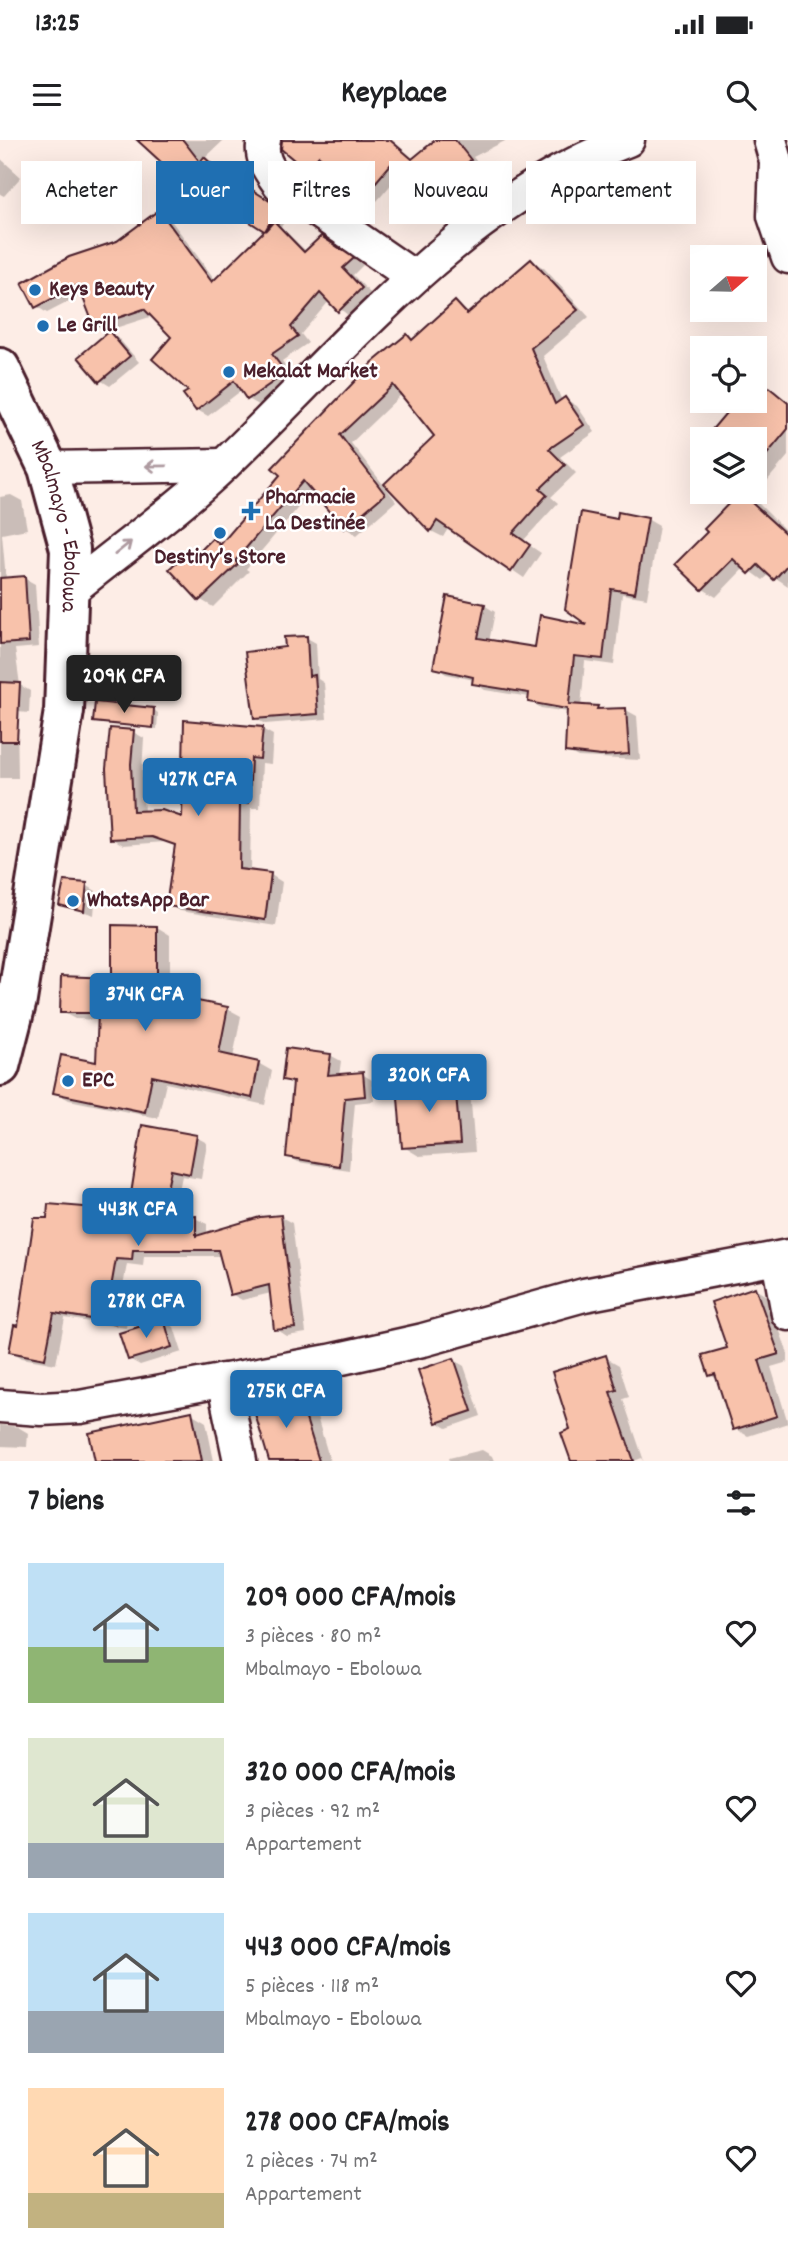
<!DOCTYPE html>
<html lang="fr">
<meta charset="utf-8">
<style>
:root{--surface:#fff;--page:#f6f6f6;--text:#202124;--muted:#757577;--accent:#1f6fb2}
body{margin:0;font-family:Dekko,sans-serif;background:var(--page);color:var(--text);height:100vh;display:flex;flex-direction:column;font-size:26px;white-space:nowrap}
*{box-sizing:border-box;margin:0}
p{font-size:23px;color:var(--muted)}
.icon{flex:none;width:38px;height:38px;fill:none;stroke:currentColor;stroke-width:2;stroke-linecap:round;stroke-linejoin:round}
.map{position:relative;height:1321px;overflow:hidden}
.drawer{display:flex;flex-direction:column;background:var(--surface);flex:1}
.drawer>*{flex:none}
.banner{position:absolute;left:21px;top:21px;width:747px;height:63px;display:flex;gap:14px}
.needle{width:46px;rotate:70deg}
.controls{position:absolute;left:690px;top:105px;display:grid;gap:14px}
.controls a{display:grid;place-items:center;width:77px;height:77px;border-radius:0px;background:var(--surface);box-shadow:0 7px 28px #0002;font-size:35px}
.price{position:absolute;translate:-50% -60px;padding:0 16px;border-radius:7px;background:var(--accent);color:#fff;font-size:23px;line-height:46px;filter:drop-shadow(0 2px 4px #0008)}
.price::after{content:'';position:absolute;left:50%;top:42px;width:21px;height:16px;margin-left:-10px;background:inherit;clip-path:polygon(0 0,100% 0,50% 100%)}
.price.active{background:#222;color:#fff}
ul{padding:0;list-style:none}
li{display:flex;align-items:center;gap:21px;height:175px;padding:0 28px}
li span{display:grid;place-items:center;flex:none;width:196px;height:140px;border-radius:0px;color:#555}
li>.icon{margin-inline-start:auto}
span .icon{width:84px;height:84px;fill:#fffc;stroke-width:1}
li b{font-size:30px}
h2{display:flex;justify-content:space-between;align-items:center;height:84px;padding:0 28px;font-size:30px}
.chip{padding:0 24px;border-radius:0px;background:var(--surface);box-shadow:0 7px 28px #0002;font-size:24px;line-height:63px}
.chip.active{background:var(--accent);color:#fff}
.status{display:flex;justify-content:space-between;align-items:center;height:49px;padding:0 35px;background:var(--surface);direction:ltr}
.status svg{height:19px;fill:currentColor}
header{display:flex;justify-content:space-between;align-items:center;height:91px;padding:0 28px;background:var(--surface);font-size:32px;font-weight:700}
.map>svg:first-child{display:block}
</style>
<div class="status"><b>13:25</b><svg viewBox="0 0 49 12"><path d="M0 12V9h3v3zM5 12V6h3v6zM10 12V3h3v9zM15 12V0h3v12zM26 1h20v11H26zM47 4h2v5h-2z"/></svg></div>
<header><svg class="icon" aria-label="menu" viewBox="0 0 24 24"><path d="M4 6h16M4 12h16M4 18h16"/></svg>Keyplace<svg class="icon" aria-label="search" viewBox="0 0 24 24"><circle cx="10" cy="10" r="6"/><path d="M15 15l6 6"/></svg></header>
<div class="map">
<svg width="788" height="1321" viewBox="0 0 788 1321">
<rect width="100%" height="100%" fill="#fdede6"/>
<filter id="ink" filterUnits="userSpaceOnUse"><feTurbulence type="fractalNoise" baseFrequency=".0143" numOctaves="2"/><feDisplacementMap in="SourceGraphic" scale="14" xChannelSelector="R" yChannelSelector="G"/><feConvolveMatrix kernelMatrix="1 2 1 2 8 2 1 2 1" color-interpolation-filters="sRGB"/></filter>
<g filter="url(#ink)">
<g fill="#0003">
<path d="M139,0H224L206,17L239,47L252,51L289,75L281,87L307,112L332,104L363,125L353,135L372,155L350,177L330,160L301,194L308,203L282,221L296,240L259,265L248,259L242,250L208,276L197,270L174,197L153,176L106,191L95,185L84,154L47,173L36,166L159,72L170,79L216,141L267,91L213,56L209,60L198,54Z"/>
<path d="M286,0H392L414,19L438,0H507L473,17L482,28L433,66L421,59L401,33L377,61L330,24L319,36L283,8Z"/>
<path d="M0,18L21,37L4,56L0,54Z"/>
<path d="M532,121L544,128L589,177L543,216L562,261L565,259L577,266L595,292L560,317L576,333L551,357L558,363L523,401L541,413L524,438L449,387L443,397L431,391L386,344L436,296L402,254L351,303L396,361L357,395L345,388L313,350L246,429L249,431L213,467L201,460L171,430L187,414L195,418L213,400L222,405L407,196L414,200L456,163L470,174Z"/>
<path d="M109,193L119,199L139,222L110,246L100,240Z"/>
<path d="M757,239L788,261V316L767,341L754,334V299H712L709,296L739,261H754Z"/>
<path d="M742,352L755,360L788,393V446L770,434L763,440L745,427L716,457L703,449L709,392L706,389Z"/>
<path d="M11,355L22,361L27,389L2,394L6,439L24,438L35,444L39,507L15,509L20,545L30,551L29,573L17,572L18,638H0V357Z"/>
<path d="M647,379L659,386L647,458L622,454L614,525L585,521L581,567L603,571L626,570L637,576L640,620L578,617L566,611L568,572L541,568L530,561V557L485,550L474,543V540L446,534L435,527L484,465L495,472L489,502L537,509L595,488L618,381Z"/>
<path d="M307,498L316,503L318,539L324,543L327,579L265,584L255,578L287,508Z"/>
<path d="M154,570L158,573L157,589L95,581Z"/>
<path d="M262,589L273,595L271,624L262,623L260,668H251L250,732L271,735L282,742L276,786L180,771L168,765L177,706L165,702L123,705L112,698L133,592L144,598L142,632L144,673L183,680Z"/>
<path d="M86,745L96,751L94,775L61,764Z"/>
<path d="M157,787L170,795V858L228,869L241,876L233,918L258,923L272,931L265,965L166,943L158,978L69,960L55,952L98,924L99,880L75,879L62,872L113,840Z"/>
<path d="M330,915L341,921L339,936L362,934L372,940L374,961L355,963L349,1030L298,1022L288,1016L295,946L284,939Z"/>
<path d="M455,942L470,951L475,1012L419,1016L404,1007Z"/>
<path d="M196,997L207,1003L201,1039L182,1036L173,1078H195L207,1084V1095L281,1077L292,1083L306,1193L287,1196L276,1189L271,1153L242,1160L231,1154L221,1116H144L143,1126L127,1124L120,1164L129,1169L126,1188L65,1178L56,1224L22,1218L11,1211L49,1080L131,1062Z"/>
<path d="M755,1149L768,1157L788,1214V1222L771,1227L788,1283L748,1296L735,1289L719,1240L710,1235L729,1209Z"/>
<path d="M163,1181L174,1187L182,1212L140,1225L129,1219Z"/>
<path d="M605,1217L619,1225L629,1257L623,1259L644,1321L642,1318L634,1321H573L572,1291Z"/>
<path d="M454,1220L464,1226L481,1276L447,1288L437,1282Z"/>
<path d="M298,1255L313,1263L330,1321H270Z"/>
<path d="M191,1273L206,1282L214,1321H97Z"/>
<path d="M0,1285L18,1287L28,1293L27,1307L0,1306Z"/>
<path d="M482,1310L492,1316L494,1321H450L449,1318Z"/>
</g>
<g fill="#f8c2ab" stroke="#4a1f2b" stroke-width="2">
<path d="M137,0H183L200,22L204,17L237,47L240,42L279,67L265,91L274,81L304,112L321,96L354,118L343,128L362,148L338,172L320,153L291,187L298,196L272,214L286,233L247,260L234,241L196,271L183,254L188,251L152,219L171,197L144,169L94,186L78,145L35,168L22,143L69,117L117,101L159,70L212,142L264,91L201,51L197,55Z"/>
<path d="M282,0H390L412,19L435,0H455L471,20L419,60L391,24L364,56L319,16L306,30L281,9Z"/>
<path d="M531,119L578,170L531,208L555,264L565,257L584,285L549,309L565,325L540,349L547,355L513,393L530,405L511,432L437,381L430,392L384,344L434,296L393,245L340,295L385,354L344,389L303,341L235,421L238,424L199,461L169,429L187,412L193,418L213,398L220,405L280,335L272,328L373,222L407,194L412,200L455,161L467,174Z"/>
<path d="M109,191L130,216L99,242L78,217Z"/>
<path d="M754,235L788,263V289L754,330V299H704L736,261H754Z"/>
<path d="M740,352L788,396V424L774,440L758,425L749,434L733,419L702,450L675,424L707,392L704,389Z"/>
<path d="M581,372L617,379L618,372L648,378L635,453L611,449L603,519L574,516L569,564L598,566L597,569L626,568L629,614L601,616L565,612L567,569L528,562L529,553L472,544L473,537L433,528L447,456L485,464L478,498L535,507L540,475L587,485L565,469Z"/>
<path d="M25,436L29,502L0,504V438Z"/>
<path d="M307,496L309,536L315,535L318,574L254,579L245,512L285,507L284,497Z"/>
<path d="M0,542L20,543L17,601H0Z"/>
<path d="M95,562L154,568L153,588L93,582Z"/>
<path d="M184,580L263,587L260,619L251,618L249,663L240,662L239,729L271,733L265,780L166,766L175,705L152,697L110,699L106,629L110,588L134,590L131,624L133,671L162,670L182,677Z"/>
<path d="M64,741L87,743L84,771L59,765Z"/>
<path d="M112,785L157,786V853L228,867L219,913L259,922L252,958L152,936L145,972L53,953L61,915L96,922L98,873H60L61,836L112,838Z"/>
<path d="M286,908L331,914L328,935L363,932L365,956L345,958L339,1026L286,1017L293,942L282,940Z"/>
<path d="M455,940L460,1004L402,1008L397,945Z"/>
<path d="M142,985L197,995L190,1034L171,1030L161,1077L196,1076V1096L260,1077L281,1075L295,1188L274,1190L269,1145L230,1155L218,1110H133L132,1120L116,1119L109,1159L118,1161L115,1183L54,1173L45,1219L9,1212L14,1185L18,1186L34,1078H47L48,1064L96,1068L99,1054L130,1060Z"/>
<path d="M755,1147L779,1214L759,1220L777,1276L733,1290L715,1234L709,1236L702,1215L727,1208L711,1162Z"/>
<path d="M164,1179L172,1207L128,1220L119,1193Z"/>
<path d="M606,1215L617,1250L610,1252L634,1321H571L561,1293L570,1289L552,1232Z"/>
<path d="M454,1218L472,1271L436,1283L418,1230Z"/>
<path d="M298,1253L319,1321H269L253,1267Z"/>
<path d="M192,1271L202,1321H95L89,1293Z"/>
</g>
<g fill="none" stroke-linecap="round" stroke-linejoin="round">
<defs>
<g id="minor">
<path d="M264,0C259,18 270,31 280,45L412,136"/>
<path d="M770,0L776,21L774,76L788,117"/>
<path d="M48,328L224,325"/>
<path d="M70,451C121,409 178,369 226,323C350,204 461,63 628,0"/>
<path d="M778,1119L788,1174"/>
<path d="M223,1240L240,1321"/>
<path d="M0,1266L41,1269L80,1267L329,1221L423,1200L584,1155L788,1116"/>
</g>
<g id="highway">
<path id="s1" d="M0,228L48,328L70,409L64,571L17,860L0,926"/>
</g>
</defs>
<use href="#minor" stroke="#4a1f2b" stroke-width="37"/>
<use href="#highway" stroke="#4a1f2b" stroke-width="44"/>
<use href="#minor" stroke="#fff" stroke-width="32"/>
<use href="#highway" stroke="#fff" stroke-width="38"/>
</g>
<defs><path id="oneway-shaft" d="M-6 0H5M1.5-3L5.5 0L1.5 3" fill="none" stroke-width="1.6" stroke-linecap="round" stroke-linejoin="round" transform="scale(1.75)"/></defs>
<g stroke="#ae9aa0">
<use href="#oneway-shaft" transform="translate(156 326) rotate(179)"/>
<use href="#oneway-shaft" transform="translate(123 408) rotate(-39)"/>
</g>
</g>
<g fill="#1f6fb2" stroke="#fff" stroke-width="2.5">
<circle cx="35" cy="150" r="7"/>
<circle cx="43" cy="186" r="7"/>
<circle cx="229" cy="232" r="7"/>
<path d="M247.5 360.5h7v7h7v7h-7v7h-7v-7h-7v-7h7z"/>
<circle cx="220" cy="393" r="7"/>
<circle cx="73" cy="761" r="7"/>
<circle cx="68" cy="941" r="7"/>
</g>
<g text-anchor="middle" dominant-baseline="central" stroke-width="5" stroke-linejoin="round" paint-order="stroke">
<g font-size="23" font-weight="bold" fill="#4a1f2b" stroke="#fff" text-anchor="start">
<text x="49" y="150">Keys Beauty</text>
<text x="57" y="186">Le Grill</text>
<text x="243" y="232">Mekalat Market</text>
<text x="265" y="358">Pharmacie<tspan x="265" dy="26">La Destinée</tspan></text>
<text x="220" y="418" text-anchor="middle">Destiny’s Store</text>
<text x="87" y="761">WhatsApp Bar</text>
<text x="82" y="941">EPC</text>
</g>
<g font-size="23" fill="#4a1f2b" stroke="#fff">
<text stroke="none"><textPath href="#s1" startOffset="170">Mbalmayo - Ebolowa</textPath></text>
</g>
</g>
</svg>
<div class="controls">
<a><svg class="needle" viewBox="-14 -14 28 28"><path d="M0-13l5 13h-10z" fill="#e53935"/><path d="M0 13l5-13h-10z" fill="#757577"/></svg></a>
<a><svg class="icon" aria-label="locate" viewBox="0 0 24 24"><circle cx="12" cy="12" r="6"/><path d="M12 2v4M12 18v4M2 12h4M18 12h4"/></svg></a>
<a><svg class="icon" aria-label="layers" viewBox="0 0 24 24"><path d="M12 4l9 5-9 5-9-5zM3 14l9 5 9-5"/></svg></a>
</div>
<b class="price active" style="left:124px;top:575px">209K CFA</b>
<b class="price" style="left:198px;top:678px">427K CFA</b>
<b class="price" style="left:145px;top:893px">374K CFA</b>
<b class="price" style="left:429px;top:974px">320K CFA</b>
<b class="price" style="left:138px;top:1108px">443K CFA</b>
<b class="price" style="left:146px;top:1200px">278K CFA</b>
<b class="price" style="left:286px;top:1290px">275K CFA</b>
<div class="banner">
<a class="chip">Acheter</a>
<a class="chip active">Louer</a>
<a class="chip">Filtres</a>
<a class="chip">Nouveau</a>
<a class="chip">Appartement</a>
</div>
</div>
<section class="drawer">
<h2>7 biens<svg class="icon" aria-label="filters" viewBox="0 0 24 24"><path d="M4 7h16M4 17h16"/><circle cx="9" cy="7" r="2"/><circle cx="15" cy="17" r="2"/></svg></h2>
<ul>
<li><span style="background:linear-gradient(#bfe0f5 60%,#8fb573 0)"><svg class="icon" aria-label="home" viewBox="0 0 24 24"><path d="M3 11l9-7 9 7M6 9v11h12V9"/></svg></span><div><b>209 000 CFA/mois</b><p>3 pièces · 80 m²</p><p>Mbalmayo - Ebolowa</p></div><svg class="icon" aria-label="heart" viewBox="0 0 24 24"><path d="M12 20l-8-8c-3-5 5-10 8-4 3-6 11-1 8 4z"/></svg></li>
<li><span style="background:linear-gradient(#dfe7d0 75%,#9aa5b1 0)"><svg class="icon" aria-label="home" viewBox="0 0 24 24"><path d="M3 11l9-7 9 7M6 9v11h12V9"/></svg></span><div><b>320 000 CFA/mois</b><p>3 pièces · 92 m²</p><p>Appartement</p></div><svg class="icon" aria-label="heart" viewBox="0 0 24 24"><path d="M12 20l-8-8c-3-5 5-10 8-4 3-6 11-1 8 4z"/></svg></li>
<li><span style="background:linear-gradient(#bfe0f5 70%,#9aa5b1 0)"><svg class="icon" aria-label="home" viewBox="0 0 24 24"><path d="M3 11l9-7 9 7M6 9v11h12V9"/></svg></span><div><b>443 000 CFA/mois</b><p>5 pièces · 118 m²</p><p>Mbalmayo - Ebolowa</p></div><svg class="icon" aria-label="heart" viewBox="0 0 24 24"><path d="M12 20l-8-8c-3-5 5-10 8-4 3-6 11-1 8 4z"/></svg></li>
<li><span style="background:linear-gradient(#ffd9b3 75%,#c2b280 0)"><svg class="icon" aria-label="home" viewBox="0 0 24 24"><path d="M3 11l9-7 9 7M6 9v11h12V9"/></svg></span><div><b>278 000 CFA/mois</b><p>2 pièces · 74 m²</p><p>Appartement</p></div><svg class="icon" aria-label="heart" viewBox="0 0 24 24"><path d="M12 20l-8-8c-3-5 5-10 8-4 3-6 11-1 8 4z"/></svg></li>
</ul>
</section>
